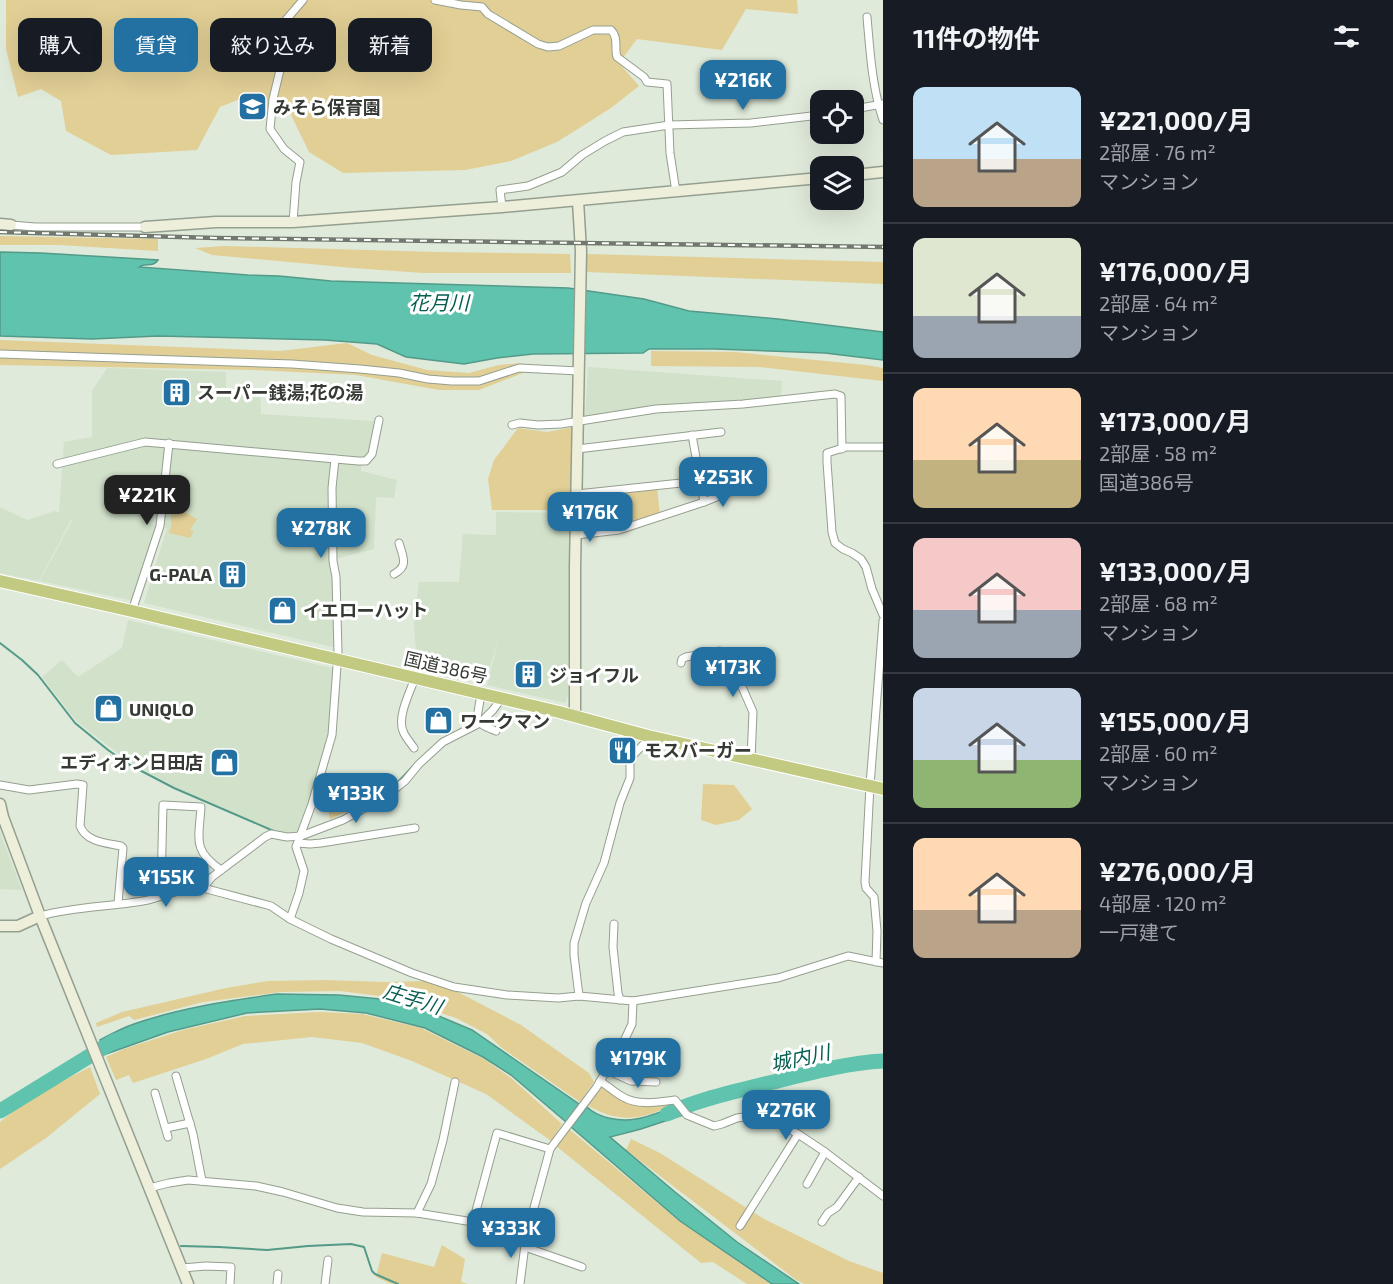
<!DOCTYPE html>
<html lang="ja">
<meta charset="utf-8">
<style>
:root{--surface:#171b24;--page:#20242c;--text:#f1f3f6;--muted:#9ea1a6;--line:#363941;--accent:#2371a3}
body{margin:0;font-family:"Exo 2","Noto Sans JP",sans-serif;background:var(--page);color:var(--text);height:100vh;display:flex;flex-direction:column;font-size:22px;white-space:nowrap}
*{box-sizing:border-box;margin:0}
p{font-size:20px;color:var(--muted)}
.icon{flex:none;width:33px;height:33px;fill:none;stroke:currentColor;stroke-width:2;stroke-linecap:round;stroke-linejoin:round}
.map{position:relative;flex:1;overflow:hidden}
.details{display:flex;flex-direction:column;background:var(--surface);width:510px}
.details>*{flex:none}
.banner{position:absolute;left:18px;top:18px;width:570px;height:54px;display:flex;gap:12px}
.fabs{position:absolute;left:810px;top:90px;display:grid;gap:12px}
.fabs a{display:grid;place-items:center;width:54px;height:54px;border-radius:12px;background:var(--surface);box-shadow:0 6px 24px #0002;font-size:30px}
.price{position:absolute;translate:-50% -51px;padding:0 14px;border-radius:12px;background:var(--accent);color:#fff;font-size:20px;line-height:39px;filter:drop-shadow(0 2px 3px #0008)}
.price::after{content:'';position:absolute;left:50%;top:36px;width:18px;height:14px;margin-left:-9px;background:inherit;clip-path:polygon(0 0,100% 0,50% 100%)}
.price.current{background:#222;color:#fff}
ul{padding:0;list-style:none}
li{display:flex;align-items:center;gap:18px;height:150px;padding:0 30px}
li+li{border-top:2px solid var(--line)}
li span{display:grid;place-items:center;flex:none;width:168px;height:120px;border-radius:12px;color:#555}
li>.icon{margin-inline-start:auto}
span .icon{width:72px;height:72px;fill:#fffc;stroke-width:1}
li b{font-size:26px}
h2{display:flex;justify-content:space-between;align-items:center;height:72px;padding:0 30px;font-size:26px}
.pill{padding:0 21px;border-radius:12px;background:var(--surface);box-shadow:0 6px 24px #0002;font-size:21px;line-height:54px}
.pill.current{background:var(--accent);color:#fff}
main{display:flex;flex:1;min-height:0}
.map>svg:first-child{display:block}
</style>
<main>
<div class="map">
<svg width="883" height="1284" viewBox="0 0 883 1284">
<rect width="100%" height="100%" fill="#dfeada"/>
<g fill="#d1e1ca">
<path d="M588,367L782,381L781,397L585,419Z"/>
<path d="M107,368L226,372V388H260L261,414L374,421L369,454L363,458L361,471L397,480L394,498L376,497L374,549L331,560L335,584L337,648L144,603L167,528L138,517L115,516L138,518L159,526L134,601L40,581L72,521L71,520L39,581L0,573V507L27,520L55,511L59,513L64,442L92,437V391Z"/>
<path d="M496,512L569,513L568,696L565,703L487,685L499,638L485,683L417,666L414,623L419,582H459L463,534L496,535Z"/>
<path d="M128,620L336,669L330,734L302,831L287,833L274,831L175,787L128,761L76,721L42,677L62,660L78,677L122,648Z"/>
<path d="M0,830L2,838L22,890L0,889Z"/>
</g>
<g fill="#e1cf95">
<path d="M6,0H797L798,14L746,9L722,50L637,39L619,63L639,86L611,108L557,142L511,161L465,170L343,173L309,152L291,115L240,99L220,107L197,150L111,155L66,131L61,101L41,89L18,97L6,49Z"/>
<path d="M0,236L158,239V251L59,245H0Z"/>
<path d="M224,246L437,252L570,254L571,273H423L353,268L212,255L195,248Z"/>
<path d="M587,254L883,262V284L587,272Z"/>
<path d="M0,340L280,351L347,343L372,355L427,370L469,373L499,365L523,363V373L479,390H439L356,375L253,370L0,365Z"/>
<path d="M651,351L735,352L866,365L883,368V381L760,367L651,366Z"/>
<path d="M574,427L572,510H492L488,479L494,460L518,428L547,432Z"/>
<path d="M657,487L660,515L630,525L624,491Z"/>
<path d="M171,509L183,511L197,519L190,530L194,532L190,538L169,533L171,526Z"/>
<path d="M388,774L394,783C376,798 352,810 330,819L325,797L383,778Z"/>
<path d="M703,784L734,785L752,809L739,820L716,825L701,820Z"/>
<path d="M324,980L385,982L429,981L456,991L521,1025L589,1073L594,1082L580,1102L502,1048L487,1034L456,1018L395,998L340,991L281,992L203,1002L134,1020L129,1016L97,1027L96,1023L122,1012L226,988L268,981Z"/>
<path d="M319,1012L362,1014L421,1028L484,1059L511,1078L562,1124L551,1141L486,1094L412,1061L362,1043L312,1037L243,1044L206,1059L133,1083L129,1075L116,1080L106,1057L124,1049L183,1030L245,1016Z"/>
<path d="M90,1067L100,1094L46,1138L0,1169V1122L30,1098Z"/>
<path d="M601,1086L622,1099L671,1103L675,1105C663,1109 650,1115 638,1117C620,1120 602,1114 587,1105Z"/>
<path d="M569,1129L679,1221L770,1284H747L713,1262L701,1263L556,1146Z"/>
<path d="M631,1139L660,1153L764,1219L849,1261L883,1273V1284H804L795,1279L626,1150Z"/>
<path d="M442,1245L465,1259L461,1282L468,1284H391L376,1277L382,1253L434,1267Z"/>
</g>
<g fill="#60c3ae" stroke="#539a89" stroke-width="1.5">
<path d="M0,252L41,253L158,260C153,268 145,262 139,267L248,275L279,276L331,281L568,288L644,299L689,311L778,319L883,332V360L825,353L715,349H649L643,353L533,354L497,358L464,364L406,357L377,344L325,340L158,336L92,339L0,336Z"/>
<path d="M277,994L339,995L380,999L427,1011L472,1030L579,1104L566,1122L511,1075L483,1057L425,1028L366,1013L320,1009L247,1013L168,1032L106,1054L100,1040C111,1034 122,1028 134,1024C180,1008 229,1001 277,994Z"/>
<path d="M677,1106L683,1115L641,1129L610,1137L675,1192L737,1242L799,1284H772L680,1221L571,1127L587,1107C598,1118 620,1122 636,1119C650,1117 664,1110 677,1106Z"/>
</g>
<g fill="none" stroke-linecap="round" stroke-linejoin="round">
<g stroke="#539a89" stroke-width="2">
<path d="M0,643L22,660L38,675L75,723L108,750L128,764L174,788L276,832"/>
<path d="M397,783L416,763"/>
<path d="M359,807L388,790"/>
<path d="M181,1246L219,1247L267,1250L308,1246L351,1244L364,1247L372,1271L375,1274L398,1284"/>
</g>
<g stroke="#60c3ae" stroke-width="15">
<path d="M0,1111L114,1041L121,1039"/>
<path d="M667,1114C699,1099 734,1092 769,1083C806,1074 845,1063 883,1061"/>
</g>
<defs>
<g id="street">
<path d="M435,0L461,5L482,7L488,14L538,44L548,47L559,46L593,30H611C619,38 614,48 617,57L644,77L647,82L667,84L670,153L676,192"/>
<path d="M867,17C870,51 872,87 883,120"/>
<path d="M854,109L883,104"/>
<path d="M502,207L500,190L528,186L562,172L582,155L605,141L623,132L669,125L751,123L820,115"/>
<path d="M293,222L296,182L300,162L284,149L270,129L273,99L280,70L281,62L274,49V38L279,28L303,0"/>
<path d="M11,225L35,227H145"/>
<path d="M0,354L292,364L360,369L399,373L428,379L452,381H479L519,368L579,371"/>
<path d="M512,425L520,423L538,425L561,424L656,409L743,404L835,394L841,396L842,449"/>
<path d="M883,447H846L827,453V462L832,532L835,543L843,549L852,553L861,559L866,567L872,589L883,615"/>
<path d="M577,449L721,432"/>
<path d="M57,464L145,442L358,461H366L372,454L379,420"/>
<path d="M577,494L700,481"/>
<path d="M704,502L734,490"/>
<path d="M576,535L619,530L704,502L692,435"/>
<path d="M394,574C409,566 403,557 399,543"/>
<path d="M132,611L160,526L169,443"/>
<path d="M681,663L682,659L686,657L720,651L724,653L739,680L753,712L751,759"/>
<path d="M481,694L477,718C480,726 489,728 496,731"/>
<path d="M414,748C410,742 405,737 403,731C397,717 410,692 415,678"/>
<path d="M0,785L29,790L77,784L83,785L80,826C86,842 106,843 121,846L123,848L118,903"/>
<path d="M298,843L310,844L321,843L415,828"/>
<path d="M203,888L212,877L265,837L271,834L287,837L301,836L343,820L386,796L405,781L419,764L443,742L480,723L493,710L501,699"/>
<path d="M164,895L161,887L163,805L201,807C199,839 192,850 221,870"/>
<path d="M40,916C76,906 113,907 148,900C166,896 185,886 203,888L271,906L290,919L331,939L412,973L454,987L507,995L558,998L579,996L633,1001L778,978L848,956L883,963"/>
<path d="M290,919L299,893L304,871L296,847L312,804L332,735L338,652L336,577L333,561L332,488L335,459"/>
<path d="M614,924L613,947L618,993L620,1000"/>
<path d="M876,962L877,931L874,897L866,888L865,882L870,785L883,621"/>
<path d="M579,996L574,955V943L586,903L604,863L620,803L630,778V758L646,742L648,736"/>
<path d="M607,1070L631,1081L656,1082"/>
<path d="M176,1076L193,1134L202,1181"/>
<path d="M600,1081C608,1086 615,1093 623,1097C638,1106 659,1102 675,1100L687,1115L714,1126L722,1124L737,1118L750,1116L773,1120L798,1134L825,1152L883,1196"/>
<path d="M155,1093L168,1137"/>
<path d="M166,1128L190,1123"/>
<path d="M807,1184L825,1152"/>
<path d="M149,1188L169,1183L188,1180L256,1186L283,1192L337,1208L363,1212L417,1213L473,1222L526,1237"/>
<path d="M417,1213L431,1184L443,1140L455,1082"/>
<path d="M473,1222L497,1133L550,1149"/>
<path d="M822,1222L828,1213L837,1207L859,1177"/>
<path d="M740,1226L798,1134"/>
<path d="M525,1247L582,1267"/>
<path d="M182,1268L206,1266L231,1267L230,1284"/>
<path d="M277,1284L278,1274"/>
<path d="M325,1284L328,1260"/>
<path d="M520,1284L526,1237L550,1149L596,1088L624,1041L632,1024L633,1001"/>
</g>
<g id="secondary">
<path d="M854,175L883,172"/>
<path d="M0,224L11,225"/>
<path d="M145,227L216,222H293L502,207L820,178"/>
<path d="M575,716V568L581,251L578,201"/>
<path d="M0,804L3,817L40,916L188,1284"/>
<path d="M0,926H18L40,916"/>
</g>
<path id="highway" d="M0,581L132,611L559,712L648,736L883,789"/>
</defs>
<use href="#street" stroke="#959f90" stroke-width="9"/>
<use href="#secondary" stroke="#959f90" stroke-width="13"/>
<use href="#highway" stroke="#fff" stroke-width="14"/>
<use href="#street" stroke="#fff" stroke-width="7"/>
<use href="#secondary" stroke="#edefda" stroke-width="10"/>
<use href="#highway" stroke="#c2ca82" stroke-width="12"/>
<defs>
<path id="rail" d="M0,232L216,238L883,247"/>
</defs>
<use href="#rail" stroke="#71786e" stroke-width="4.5"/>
<use href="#rail" stroke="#fff" stroke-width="2" stroke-dasharray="7" stroke-linecap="butt"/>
</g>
<defs>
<symbol id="school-square" viewBox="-11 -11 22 22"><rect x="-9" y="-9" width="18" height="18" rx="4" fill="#2371a3" stroke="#fff"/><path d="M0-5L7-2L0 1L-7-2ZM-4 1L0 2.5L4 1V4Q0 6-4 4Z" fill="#fff"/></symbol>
<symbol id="building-square" viewBox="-11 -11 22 22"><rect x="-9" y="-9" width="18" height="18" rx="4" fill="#2371a3" stroke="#fff"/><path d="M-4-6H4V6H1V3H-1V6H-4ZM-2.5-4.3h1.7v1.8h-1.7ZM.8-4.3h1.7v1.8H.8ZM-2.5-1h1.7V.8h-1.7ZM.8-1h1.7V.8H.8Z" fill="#fff"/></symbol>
<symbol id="shop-square" viewBox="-11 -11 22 22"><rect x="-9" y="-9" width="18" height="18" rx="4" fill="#2371a3" stroke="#fff"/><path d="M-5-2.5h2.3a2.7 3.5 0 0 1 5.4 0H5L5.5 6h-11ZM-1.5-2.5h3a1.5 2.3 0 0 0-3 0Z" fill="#fff"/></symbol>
<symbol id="restaurant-square" viewBox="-11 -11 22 22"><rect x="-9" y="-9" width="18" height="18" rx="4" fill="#2371a3" stroke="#fff"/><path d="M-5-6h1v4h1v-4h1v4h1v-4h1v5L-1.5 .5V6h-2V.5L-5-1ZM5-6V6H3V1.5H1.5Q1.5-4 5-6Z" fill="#fff"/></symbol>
</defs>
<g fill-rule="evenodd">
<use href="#school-square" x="236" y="90" width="33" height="33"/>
<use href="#building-square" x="160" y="376" width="33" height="33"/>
<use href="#building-square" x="216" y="558" width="33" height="33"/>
<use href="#shop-square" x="266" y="594" width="33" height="33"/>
<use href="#building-square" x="512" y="658" width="33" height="33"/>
<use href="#shop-square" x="92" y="692" width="33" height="33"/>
<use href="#shop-square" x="422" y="704" width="33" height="33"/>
<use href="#restaurant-square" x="606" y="734" width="33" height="33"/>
<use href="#shop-square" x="208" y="746" width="33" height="33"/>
</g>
<g text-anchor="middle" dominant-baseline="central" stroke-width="6" stroke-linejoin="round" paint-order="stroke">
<g font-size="18" font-weight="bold" fill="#363a34" stroke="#fff" text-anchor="start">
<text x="273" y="107">みそら保育園</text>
<text x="197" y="392">スーパー銭湯;花の湯</text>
<text x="212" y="574" text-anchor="end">G-PALA</text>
<text x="303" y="610">イエローハット</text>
<text x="549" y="675">ジョイフル</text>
<text x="129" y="709">UNIQLO</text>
<text x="460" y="721">ワークマン</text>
<text x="644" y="750">モスバーガー</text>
<text x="203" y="762" text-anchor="end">エディオン日田店</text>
</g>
<g font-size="18" fill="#363a34" stroke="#fff">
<text transform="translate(446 667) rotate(13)">国道386号</text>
</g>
<g font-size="20" font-style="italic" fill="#065e50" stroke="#fff">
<text x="439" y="302">花月川</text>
<text transform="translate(413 998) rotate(17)">庄手川</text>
<text transform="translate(800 1057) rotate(-12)">城内川</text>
</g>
</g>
</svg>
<div class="fabs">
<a><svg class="icon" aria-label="locate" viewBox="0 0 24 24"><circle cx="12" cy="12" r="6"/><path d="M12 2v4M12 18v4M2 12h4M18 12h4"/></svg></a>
<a><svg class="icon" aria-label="layers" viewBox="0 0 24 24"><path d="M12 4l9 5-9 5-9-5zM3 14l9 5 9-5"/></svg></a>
</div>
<b class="price" style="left:743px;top:111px">¥216K</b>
<b class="price" style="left:723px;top:508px">¥253K</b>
<b class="price current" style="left:147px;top:526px">¥221K</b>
<b class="price" style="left:590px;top:543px">¥176K</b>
<b class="price" style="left:321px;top:559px">¥278K</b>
<b class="price" style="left:733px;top:698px">¥173K</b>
<b class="price" style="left:356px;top:824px">¥133K</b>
<b class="price" style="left:166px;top:908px">¥155K</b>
<b class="price" style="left:638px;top:1089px">¥179K</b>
<b class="price" style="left:786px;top:1141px">¥276K</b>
<b class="price" style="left:511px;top:1259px">¥333K</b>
<div class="banner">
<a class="pill">購入</a>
<a class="pill current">賃貸</a>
<a class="pill">絞り込み</a>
<a class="pill">新着</a>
</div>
</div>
<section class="details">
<h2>11件の物件<svg class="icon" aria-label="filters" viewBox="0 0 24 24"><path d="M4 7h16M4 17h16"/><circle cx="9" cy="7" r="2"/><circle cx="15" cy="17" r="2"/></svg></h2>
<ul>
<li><span style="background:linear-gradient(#bfe0f5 60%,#b9a48a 0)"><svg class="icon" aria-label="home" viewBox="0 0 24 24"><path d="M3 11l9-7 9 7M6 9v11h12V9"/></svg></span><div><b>¥221,000/月</b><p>2部屋 · 76 m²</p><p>マンション</p></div></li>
<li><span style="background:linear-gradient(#dfe7d0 65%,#9aa5b1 0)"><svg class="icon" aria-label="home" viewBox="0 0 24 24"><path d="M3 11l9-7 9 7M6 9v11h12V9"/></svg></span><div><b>¥176,000/月</b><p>2部屋 · 64 m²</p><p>マンション</p></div></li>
<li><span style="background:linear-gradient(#ffd9b3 60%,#c2b280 0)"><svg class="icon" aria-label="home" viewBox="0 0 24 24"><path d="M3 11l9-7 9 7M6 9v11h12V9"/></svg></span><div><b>¥173,000/月</b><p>2部屋 · 58 m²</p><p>国道386号</p></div></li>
<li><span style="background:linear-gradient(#f6c9c9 60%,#9aa5b1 0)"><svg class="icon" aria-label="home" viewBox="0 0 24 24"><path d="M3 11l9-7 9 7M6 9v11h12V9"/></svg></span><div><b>¥133,000/月</b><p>2部屋 · 68 m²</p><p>マンション</p></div></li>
<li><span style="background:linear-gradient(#c9d6e8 60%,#8fb573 0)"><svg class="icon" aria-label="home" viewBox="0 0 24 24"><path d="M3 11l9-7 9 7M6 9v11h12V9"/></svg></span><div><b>¥155,000/月</b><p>2部屋 · 60 m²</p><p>マンション</p></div></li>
<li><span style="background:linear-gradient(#ffd9b3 60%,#b9a48a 0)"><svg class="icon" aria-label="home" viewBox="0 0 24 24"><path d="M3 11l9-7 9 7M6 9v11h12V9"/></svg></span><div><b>¥276,000/月</b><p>4部屋 · 120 m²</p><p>一戸建て</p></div></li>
</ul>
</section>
</main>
